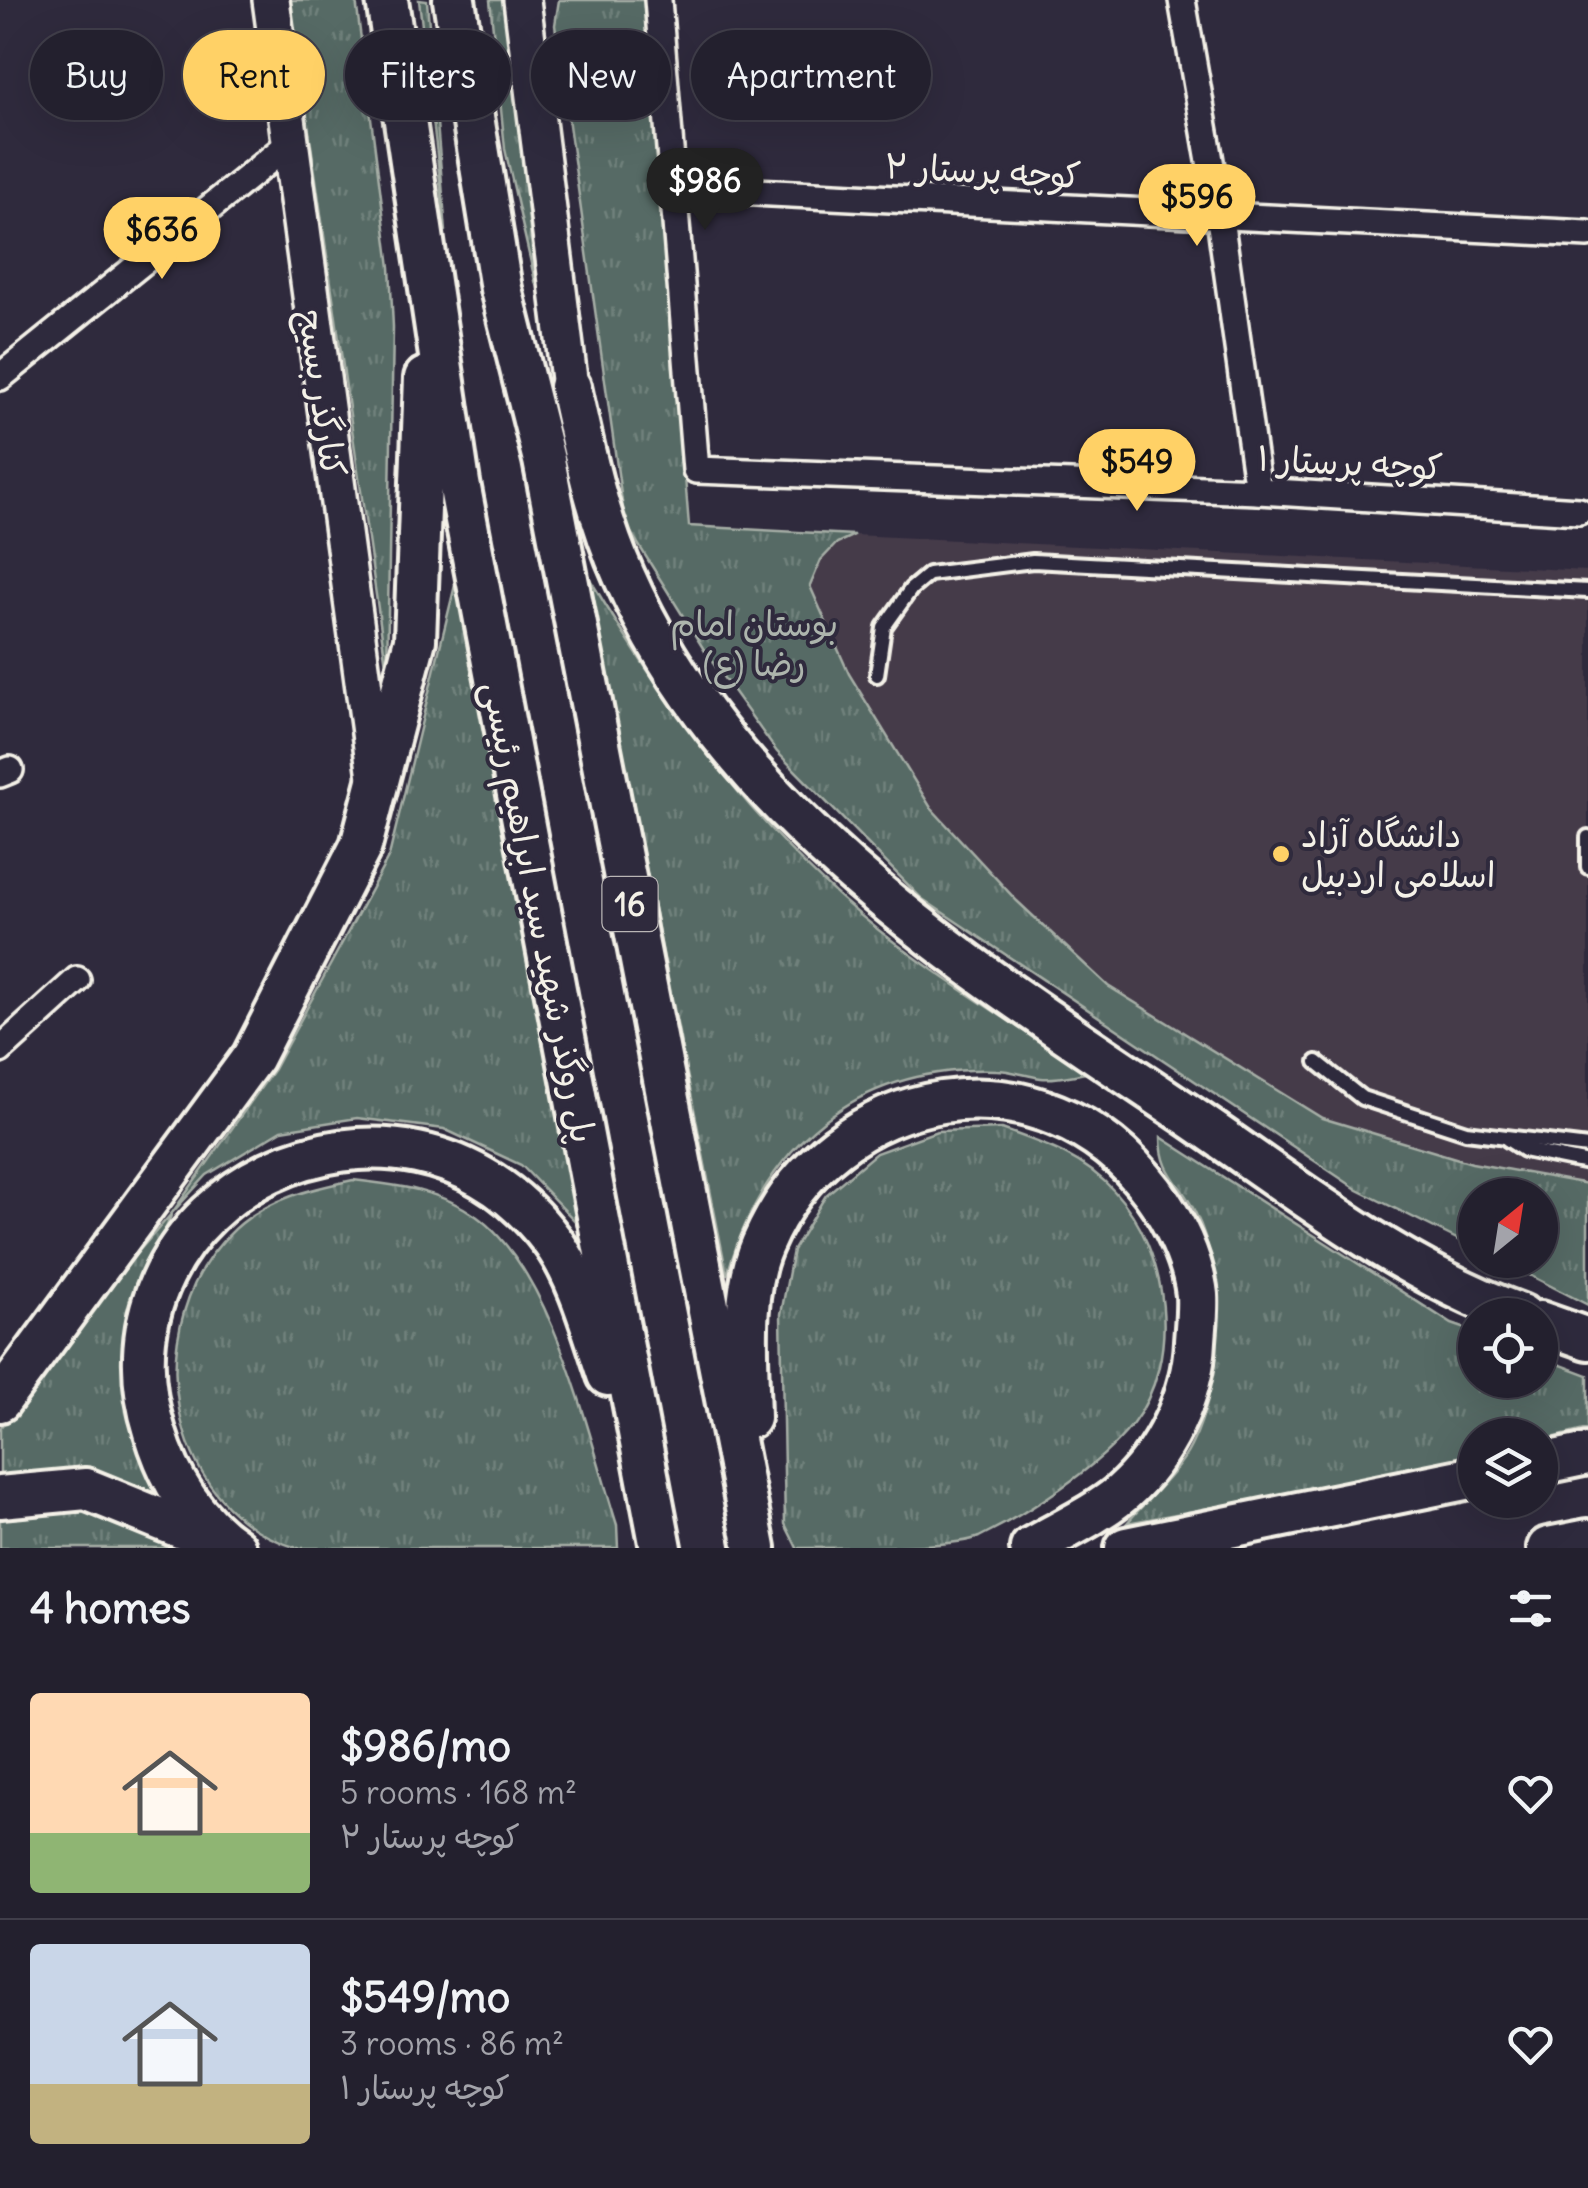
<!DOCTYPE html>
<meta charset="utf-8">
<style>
:root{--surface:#23202e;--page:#2f2d3a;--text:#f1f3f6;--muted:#a3a3aa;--line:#403e4a;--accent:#ffd166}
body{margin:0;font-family:Delius,"Playpen Sans Arabic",sans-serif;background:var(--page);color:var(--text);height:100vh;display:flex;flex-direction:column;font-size:38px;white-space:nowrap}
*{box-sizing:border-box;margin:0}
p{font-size:32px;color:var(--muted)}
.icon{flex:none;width:55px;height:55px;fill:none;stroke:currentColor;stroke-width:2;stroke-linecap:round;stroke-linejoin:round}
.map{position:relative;height:1548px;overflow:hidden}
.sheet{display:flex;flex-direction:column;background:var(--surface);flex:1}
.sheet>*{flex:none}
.top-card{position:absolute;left:30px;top:30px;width:1000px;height:90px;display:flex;gap:20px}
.needle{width:65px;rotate:30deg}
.fabs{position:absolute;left:1458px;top:1178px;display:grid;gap:20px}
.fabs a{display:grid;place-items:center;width:100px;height:100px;border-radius:50%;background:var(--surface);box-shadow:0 10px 40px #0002,0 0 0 2px var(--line);font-size:50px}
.price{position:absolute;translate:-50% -85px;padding:0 22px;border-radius:35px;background:var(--accent);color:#111;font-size:32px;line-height:65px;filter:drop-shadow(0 2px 5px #0008)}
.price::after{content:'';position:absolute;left:50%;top:60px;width:30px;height:22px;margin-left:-15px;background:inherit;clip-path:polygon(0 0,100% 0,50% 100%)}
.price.selected{background:#222;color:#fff}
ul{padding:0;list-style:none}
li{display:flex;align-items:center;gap:30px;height:250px;padding:0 30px}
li+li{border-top:2px solid var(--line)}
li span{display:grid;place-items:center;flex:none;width:280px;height:200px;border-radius:10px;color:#555}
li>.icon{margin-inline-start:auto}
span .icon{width:120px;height:120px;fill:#fffc;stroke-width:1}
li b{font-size:42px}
h2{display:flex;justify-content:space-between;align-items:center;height:120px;padding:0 30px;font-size:42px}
.tag{padding:0 35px;border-radius:45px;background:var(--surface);box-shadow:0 10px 40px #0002,0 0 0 2px var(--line);font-size:35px;line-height:90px}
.tag.selected{background:var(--accent);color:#111}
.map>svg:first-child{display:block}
</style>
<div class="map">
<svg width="1588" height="1548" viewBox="0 0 1588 1548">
<defs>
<pattern id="grass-tufts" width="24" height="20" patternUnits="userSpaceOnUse" patternTransform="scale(2.5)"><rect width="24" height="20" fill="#576b65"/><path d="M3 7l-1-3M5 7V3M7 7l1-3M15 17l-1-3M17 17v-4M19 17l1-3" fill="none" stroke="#70817b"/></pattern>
</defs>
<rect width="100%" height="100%" fill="#2f2a3d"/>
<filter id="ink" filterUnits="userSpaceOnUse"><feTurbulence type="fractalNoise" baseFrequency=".01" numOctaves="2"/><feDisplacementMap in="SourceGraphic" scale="20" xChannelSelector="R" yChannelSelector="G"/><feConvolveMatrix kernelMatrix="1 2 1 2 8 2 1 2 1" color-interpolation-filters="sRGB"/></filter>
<g filter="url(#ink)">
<path fill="#453a4a" d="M854,535L1588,571V1184L1472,1163L1322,1118L1108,986L1018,901L931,808L849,674L810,586L821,560L837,543Z"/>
<g fill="url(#grass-tufts)" stroke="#a6aea6" stroke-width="2.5">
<path d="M290,0H356L390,267L393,327L387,671Z"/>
<path d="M419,0L427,1L446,232Z"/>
<path d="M490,0H505L536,285L505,149Z"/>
<path d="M559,0H646L689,526L854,535L837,543L821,560L810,586L849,674L931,808L1017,901L1108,986L1322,1118L1472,1163L1588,1184V1305L1500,1260H1540V1195H1475V1248L1358,1190L921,898L777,752L708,656L625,523L555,25Z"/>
<path d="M588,576C671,715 767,847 898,945C959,991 1025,1030 1087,1073C1072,1075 1056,1080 1041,1078C1026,1076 1011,1070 996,1070C856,1065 765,1144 727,1275Z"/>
<path d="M456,581L579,1225L521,1165L444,1129L357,1118L282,1130L207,1175L172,1213L128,1324L127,1405L150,1478L204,1548H0V1428L117,1276L172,1213L274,1069L389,856Z"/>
<path d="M1002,1129C1044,1144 1084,1157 1114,1191C1169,1250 1183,1359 1132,1425C1099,1467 1028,1513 979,1537C955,1548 830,1548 797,1548L785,1524L781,1314L793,1250L826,1195L876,1153L937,1131Z"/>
<path d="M1161,1137L1452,1324L1475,1332V1380H1540V1357L1588,1375V1429L1540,1441V1435H1475V1458L1456,1463L1127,1523C1147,1499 1178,1473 1191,1446C1223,1383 1227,1275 1195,1212C1180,1181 1161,1174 1161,1137Z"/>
<path d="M353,1180C397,1185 440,1190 476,1216C554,1272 588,1435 617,1525L618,1548H297C162,1508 137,1318 235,1229C269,1198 311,1189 353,1180Z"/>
</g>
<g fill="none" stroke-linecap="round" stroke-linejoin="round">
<defs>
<g id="service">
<path d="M877,675L884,627L911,589L929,574L1033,561L1588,591"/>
<path d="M1588,837V867"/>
<path d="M1317,1062L1362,1098L1466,1132L1588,1147"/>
<path d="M1507,1139L1524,1150L1588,1163"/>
</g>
<g id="minor">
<path d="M658,0L696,470L1258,491L1579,511"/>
<path d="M1182,0L1220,218L1258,491"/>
<path d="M674,188L1588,234"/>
<path d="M0,377L289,144"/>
<path d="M0,774L10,770"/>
<path d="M0,1050L77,980"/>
</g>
<g id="secondary">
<path d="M271,0L376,777"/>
<path d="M522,0L570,387"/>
</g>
<g id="trunk">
<path d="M387,0L459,483L661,1548"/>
<path d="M454,0L501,289L544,460L755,1548"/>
<path d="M570,387C584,451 597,516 624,576C733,823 976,972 1191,1117C1295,1188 1401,1272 1521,1315"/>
<path d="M1540,1322L1588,1339"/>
<path d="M0,1401L253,1057L361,846L415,640L425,378"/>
<path d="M749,1418C748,1363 740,1296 762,1245C832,1081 1044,1045 1153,1192C1174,1221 1193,1259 1197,1295C1198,1310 1196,1326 1195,1341C1193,1396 1164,1456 1122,1493C1096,1515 1060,1531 1031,1548"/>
<path d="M1540,1464L1588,1454"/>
<path d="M0,1497L86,1489L219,1543"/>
<path d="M235,1548C194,1520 169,1479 155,1432C80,1194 404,1040 553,1242C580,1279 593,1332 608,1375"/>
<path d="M1126,1548L1475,1477"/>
<path d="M1548,1548L1588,1540"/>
</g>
</defs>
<use href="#service" stroke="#f4f1e8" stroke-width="20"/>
<use href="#minor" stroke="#f4f1e8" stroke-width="32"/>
<use href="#secondary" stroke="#f4f1e8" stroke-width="42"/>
<use href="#trunk" stroke="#f4f1e8" stroke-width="48"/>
<use href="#service" stroke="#2f2a3d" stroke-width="12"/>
<use href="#minor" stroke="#2f2a3d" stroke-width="25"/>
<use href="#secondary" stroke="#2f2a3d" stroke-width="35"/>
<use href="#trunk" stroke="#2f2a3d" stroke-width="40"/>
</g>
</g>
<circle fill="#ffd166" stroke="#2f2a3d" stroke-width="4" cx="1281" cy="854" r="10"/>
<g text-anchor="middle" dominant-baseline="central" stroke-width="8" stroke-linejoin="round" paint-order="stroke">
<rect fill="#2f2a3d" stroke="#b9b5b5" stroke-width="2.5" x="602.5" y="877" width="55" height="54" rx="8"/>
<g font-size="32" font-weight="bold" fill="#f4f1e8">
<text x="630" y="904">16</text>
</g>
<g font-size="35" fill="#f4f1e8" stroke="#2f2a3d">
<text transform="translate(983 170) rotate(3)">کوچه پرستار ۲</text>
<text transform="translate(323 393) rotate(82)">کنارگذر بسیج</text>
<text transform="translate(1350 462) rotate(3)">کوچه پرستار ۱</text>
<text transform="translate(540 912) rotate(79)">پل روگذر شهید سید ابراهیم رئیسی</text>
</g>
<g font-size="35" fill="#adb5ad" stroke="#2f2a3d">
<text x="754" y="623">بوستان امام<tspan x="754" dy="40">رضا (ع)</tspan></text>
</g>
<g font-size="35" fill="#f4f1e8" stroke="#2f2a3d" text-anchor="start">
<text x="1301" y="834">دانشگاه آزاد<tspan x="1301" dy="40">اسلامی اردبیل</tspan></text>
</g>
</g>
</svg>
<div class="fabs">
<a><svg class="needle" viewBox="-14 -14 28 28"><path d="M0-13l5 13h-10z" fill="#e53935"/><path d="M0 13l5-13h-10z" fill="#a3a3aa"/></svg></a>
<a><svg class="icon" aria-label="locate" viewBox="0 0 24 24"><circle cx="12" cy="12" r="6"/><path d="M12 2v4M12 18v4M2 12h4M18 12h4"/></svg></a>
<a><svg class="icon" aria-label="layers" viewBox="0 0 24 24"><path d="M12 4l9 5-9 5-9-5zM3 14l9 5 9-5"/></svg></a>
</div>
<b class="price selected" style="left:705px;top:233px">$986</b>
<b class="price" style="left:1197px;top:249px">$596</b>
<b class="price" style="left:162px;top:282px">$636</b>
<b class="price" style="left:1137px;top:514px">$549</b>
<div class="top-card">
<a class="tag">Buy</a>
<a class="tag selected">Rent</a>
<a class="tag">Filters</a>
<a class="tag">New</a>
<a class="tag">Apartment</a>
</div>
</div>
<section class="sheet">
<h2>4 homes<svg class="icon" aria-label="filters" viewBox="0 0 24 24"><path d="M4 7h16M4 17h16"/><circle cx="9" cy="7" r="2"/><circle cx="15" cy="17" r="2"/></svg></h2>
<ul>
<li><span style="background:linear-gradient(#ffd9b3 70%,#8fb573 0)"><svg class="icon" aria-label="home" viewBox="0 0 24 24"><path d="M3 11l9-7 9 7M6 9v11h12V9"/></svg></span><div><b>$986/mo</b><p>5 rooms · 168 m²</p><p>کوچه پرستار ۲</p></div><svg class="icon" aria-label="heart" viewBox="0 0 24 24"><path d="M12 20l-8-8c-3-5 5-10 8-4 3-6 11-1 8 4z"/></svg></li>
<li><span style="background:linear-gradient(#c9d6e8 70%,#c2b280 0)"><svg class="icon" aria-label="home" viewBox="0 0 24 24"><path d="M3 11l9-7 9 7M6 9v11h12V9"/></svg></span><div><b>$549/mo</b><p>3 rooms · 86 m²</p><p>کوچه پرستار ۱</p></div><svg class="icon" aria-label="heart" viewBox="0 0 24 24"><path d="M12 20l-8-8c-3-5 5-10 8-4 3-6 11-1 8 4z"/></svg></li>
</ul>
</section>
